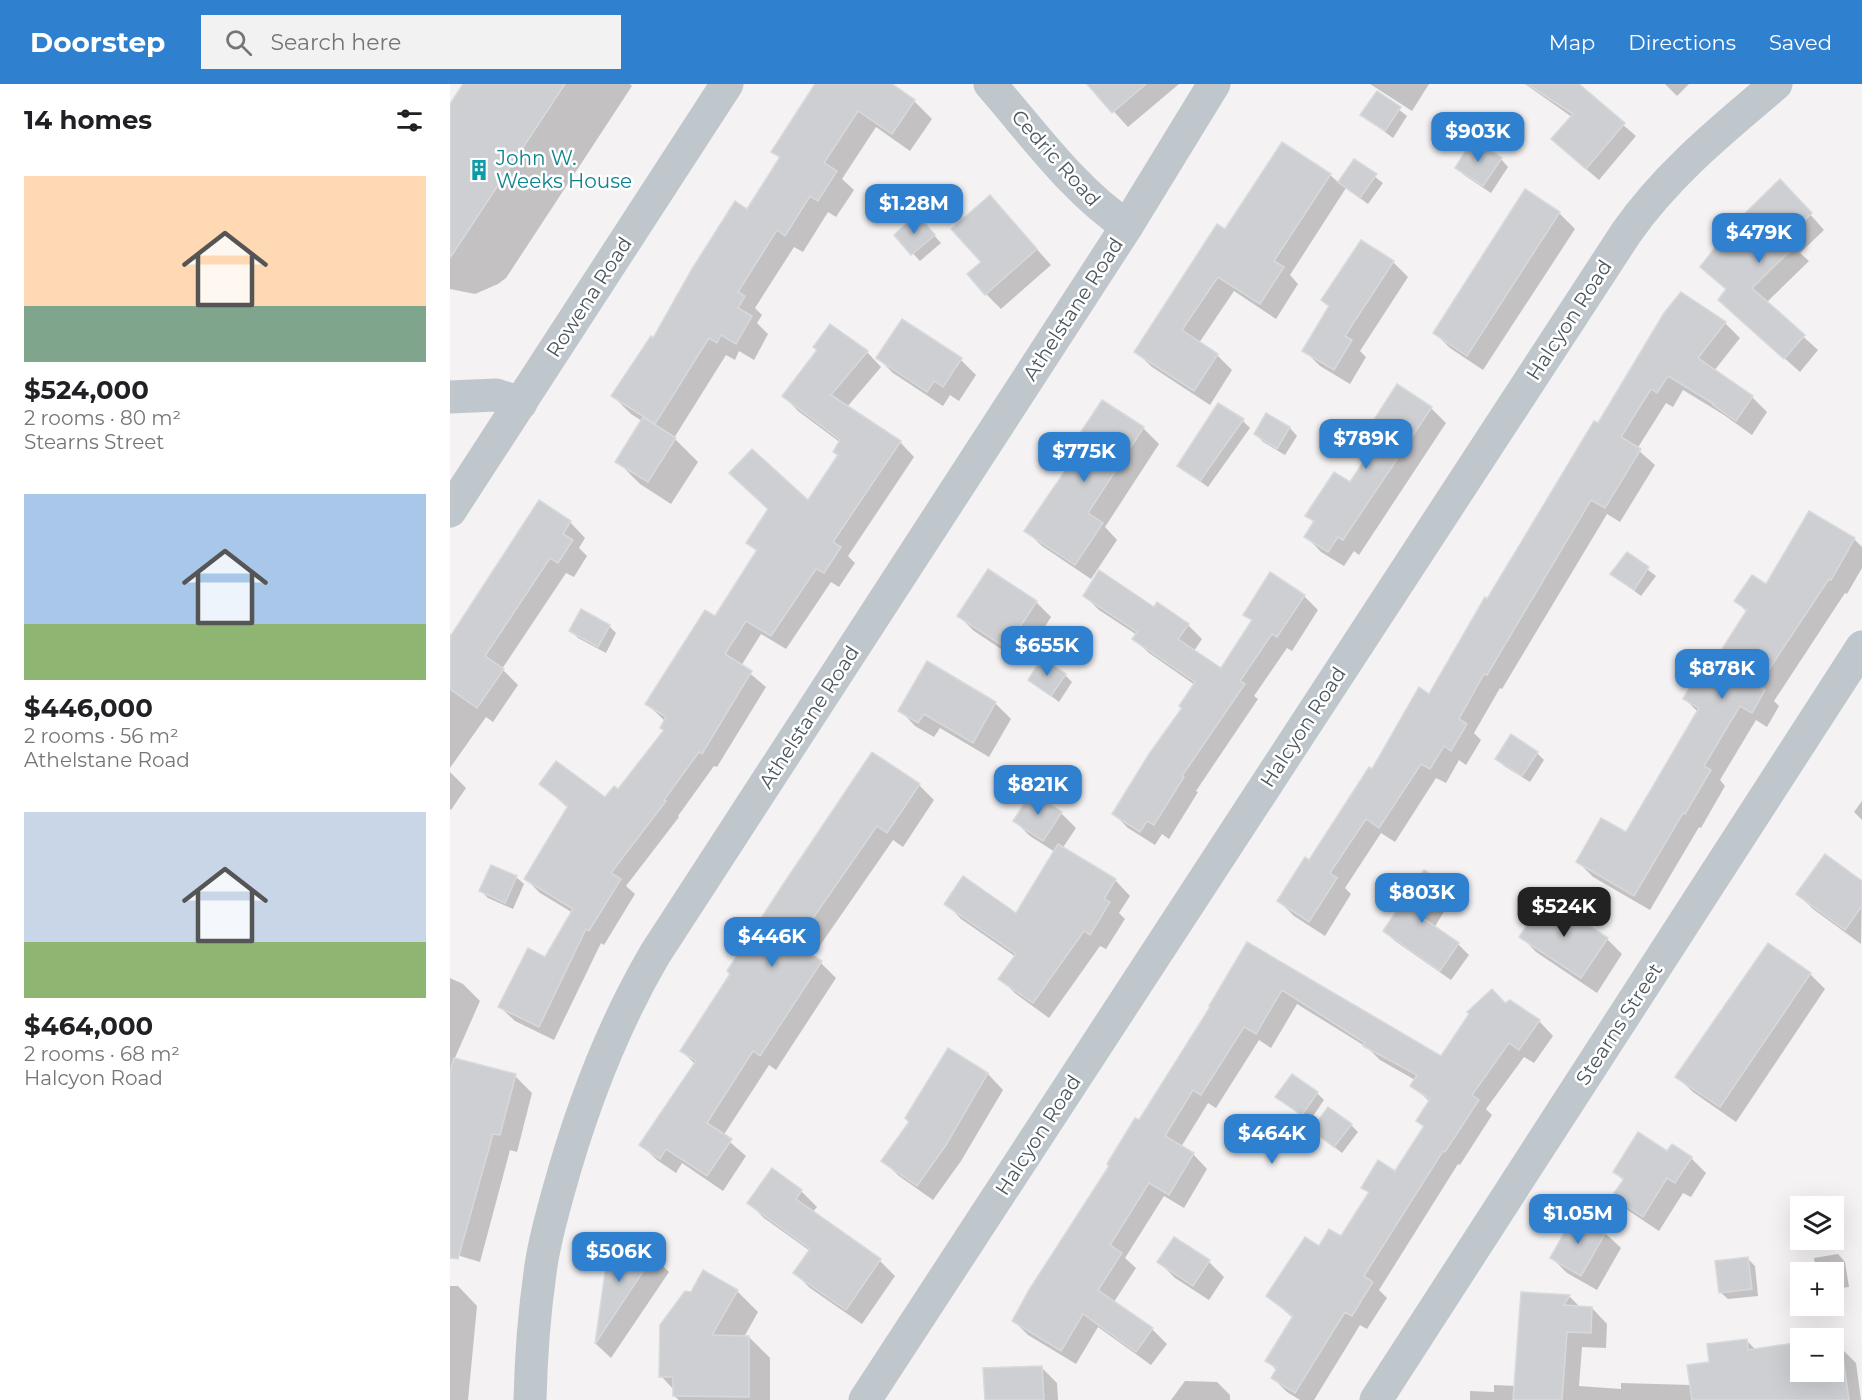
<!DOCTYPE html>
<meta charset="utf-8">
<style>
:root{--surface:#fff;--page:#f2f2f2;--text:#202124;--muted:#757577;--accent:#3080d0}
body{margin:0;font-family:Montserrat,sans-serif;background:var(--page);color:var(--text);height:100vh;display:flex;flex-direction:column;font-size:22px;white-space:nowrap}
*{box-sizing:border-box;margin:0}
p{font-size:20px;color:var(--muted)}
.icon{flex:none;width:33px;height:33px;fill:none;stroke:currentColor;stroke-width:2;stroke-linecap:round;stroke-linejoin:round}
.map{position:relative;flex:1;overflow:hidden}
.drawer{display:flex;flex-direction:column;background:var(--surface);width:450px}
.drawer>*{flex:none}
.controls{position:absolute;left:1340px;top:1112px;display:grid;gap:12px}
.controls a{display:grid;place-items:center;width:54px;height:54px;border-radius:0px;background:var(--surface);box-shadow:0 6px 24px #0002;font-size:30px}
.price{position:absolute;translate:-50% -51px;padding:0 14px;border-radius:12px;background:var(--accent);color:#fff;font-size:20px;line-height:39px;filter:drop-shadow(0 2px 3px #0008)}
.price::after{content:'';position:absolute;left:50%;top:36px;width:18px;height:14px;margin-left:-9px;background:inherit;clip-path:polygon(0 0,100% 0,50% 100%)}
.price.current{background:#222;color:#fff}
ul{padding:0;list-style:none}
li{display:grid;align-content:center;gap:12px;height:318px;padding:0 24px}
li span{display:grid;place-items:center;height:186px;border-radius:0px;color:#555}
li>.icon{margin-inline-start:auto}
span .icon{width:108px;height:108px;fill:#fffc;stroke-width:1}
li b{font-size:26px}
h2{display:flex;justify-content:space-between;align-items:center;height:72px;padding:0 24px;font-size:26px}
header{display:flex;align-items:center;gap:36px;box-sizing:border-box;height:84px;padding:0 30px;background:var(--accent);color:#fff}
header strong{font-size:28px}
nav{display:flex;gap:33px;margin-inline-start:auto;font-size:21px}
.search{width:420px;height:54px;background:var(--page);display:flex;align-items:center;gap:15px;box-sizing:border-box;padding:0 21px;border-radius:0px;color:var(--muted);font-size:22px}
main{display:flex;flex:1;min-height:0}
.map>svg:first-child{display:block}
</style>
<header>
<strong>Doorstep</strong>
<div class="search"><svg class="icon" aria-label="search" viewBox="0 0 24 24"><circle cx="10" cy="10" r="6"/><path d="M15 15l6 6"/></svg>Search here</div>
<nav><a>Map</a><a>Directions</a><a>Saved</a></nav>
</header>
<main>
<section class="drawer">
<h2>14 homes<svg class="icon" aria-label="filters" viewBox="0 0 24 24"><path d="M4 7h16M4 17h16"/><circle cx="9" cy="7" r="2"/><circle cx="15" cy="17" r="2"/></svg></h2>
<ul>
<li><span style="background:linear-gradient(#ffd9b3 70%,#7fa58c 0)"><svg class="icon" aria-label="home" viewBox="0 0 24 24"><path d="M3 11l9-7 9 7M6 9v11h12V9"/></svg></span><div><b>$524,000</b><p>2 rooms · 80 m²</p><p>Stearns Street</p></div></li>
<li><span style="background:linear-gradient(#a9c7e8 70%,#8fb573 0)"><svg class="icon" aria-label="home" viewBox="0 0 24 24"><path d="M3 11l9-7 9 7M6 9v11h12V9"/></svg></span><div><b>$446,000</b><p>2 rooms · 56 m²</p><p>Athelstane Road</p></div></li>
<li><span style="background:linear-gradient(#c9d6e8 70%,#8fb573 0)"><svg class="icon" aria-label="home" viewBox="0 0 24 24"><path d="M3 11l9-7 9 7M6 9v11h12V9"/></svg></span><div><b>$464,000</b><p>2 rooms · 68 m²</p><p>Halcyon Road</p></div></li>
</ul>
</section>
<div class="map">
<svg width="1412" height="1316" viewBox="0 0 1412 1316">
<rect width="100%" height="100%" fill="#f4f2f2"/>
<g fill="#0003">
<path d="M14,0H180L182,2L56,194L48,200L25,210L0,205V23Z"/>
<path d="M367,0H439L464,17L482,35L460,67L426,43L392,95L404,106L386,133L378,128L353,168L344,163L305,224L312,231L307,239L318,250L304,276L289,267L285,276L276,271L224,354L248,378L221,420L190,400L167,377L192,337L181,330L163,312L298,127L330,75L323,67Z"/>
<path d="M639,0H729L678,43Z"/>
<path d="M920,0H979L962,27Z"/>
<path d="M1075,0H1125L1186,52L1149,96L1115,67L1122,33Z"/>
<path d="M1215,0H1239L1227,12Z"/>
<path d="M927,9L957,32L943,54L912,31Z"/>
<path d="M1051,75L1058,83L1041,109L1014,91L1007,84Z"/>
<path d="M904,77L933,99L918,120L896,104L840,191L848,200L826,235L784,207L749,259L767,271L782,286L760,321L702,283L686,268L775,147L880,91L889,99Z"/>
<path d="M1075,107L1109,129L1125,145L1033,286L1000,264L985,249Z"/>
<path d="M1344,112L1374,146L1350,169L1359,177L1316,219L1368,266L1350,288L1270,216Z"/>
<path d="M540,113L601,181L551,225L536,210Z"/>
<path d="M474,140L491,159L470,177L446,151Z"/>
<path d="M943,178L958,193L910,267L916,273L900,300L870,282L854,266L880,223L873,216Z"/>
<path d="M1231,210L1275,239L1290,254L1264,287L1302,313L1317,328L1302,351L1274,331L1233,306L1223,323L1216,319L1187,365L1205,381L1170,438L1157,430L1052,605L1050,604L1024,649L1031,656L1016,681L1009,676L996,699L986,694L945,758L931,749L895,804L901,810L875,852L844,832L829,817L859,778L922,687L980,612Z"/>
<path d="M417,268L431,283L397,323L450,358L464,373L398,472L405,479L389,503L381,498L336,565L311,550L291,582L316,603L267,683L264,682L228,732L229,733L176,802L185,810L154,861L151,859L104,956L65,937L50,923L96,875L123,829L90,809L76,795L118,724L91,700L155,715L168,707L215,647V637L197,620L265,534L307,468L298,458L359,419L390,372L391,359L348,327L334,312Z"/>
<path d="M428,274L511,276L526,291L509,317L500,311L493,322L443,289Z"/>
<path d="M653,318L693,344L709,360L655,443L667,456L641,495L592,462L576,447L625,375Z"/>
<path d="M981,324L996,339L909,471L904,467L894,482L871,468L856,452L865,439L857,432L900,400L930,356L920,345Z"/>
<path d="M817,331L840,344L847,352L835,371L813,358L806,350Z"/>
<path d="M793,337L800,344L758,403L729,382Z"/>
<path d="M1359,429L1404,455L1412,463V484L1397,510L1395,509L1324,617L1329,622L1317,643L1306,636L1270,696L1275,702L1251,744L1249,743L1200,826L1143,793L1127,777L1176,750L1248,628L1235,615L1265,578L1298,529L1286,517L1317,502Z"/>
<path d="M120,438L135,454L129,464L137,472L124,493L116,489L52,585L68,601L43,638L36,633L0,684V550L2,552Z"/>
<path d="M1177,470L1206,492L1191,512L1162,490Z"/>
<path d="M539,487L586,518L601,533L572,579L524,547L509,532Z"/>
<path d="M635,512L704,525L738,541L752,555L744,567L772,586L803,538L795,530L854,512L868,526L842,567L837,564L804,612L808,615L746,707L748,708L719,755L712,750L705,761L678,744L664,730L734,625L745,601L699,569L684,555L687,551L649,526Z"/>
<path d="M159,542L166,549L156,569L128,554L121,547Z"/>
<path d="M478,579L545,619L561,635L539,673L490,644L484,653L465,642L450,626Z"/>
<path d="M615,591L622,598L609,618L580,596Z"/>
<path d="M1087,669L1094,676L1080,698L1054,682L1047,674Z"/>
<path d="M0,688L16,704L1,726L0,725Z"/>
<path d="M469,701L484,716L453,763L443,756L362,873L371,879L386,894L326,986L319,981L273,1052L296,1072L273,1107L232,1079L226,1089L207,1076L191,1061L245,980L231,966L282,890L333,803Z"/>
<path d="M1412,717V736L1404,728Z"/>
<path d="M611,729L626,744L612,765L665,796L680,812L669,829L675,835L656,865L650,862L599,934L566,910L550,895L566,873L511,835L496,819L567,831L605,768L580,752L565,737Z"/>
<path d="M66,793L74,800L63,825L38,814L31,807Z"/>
<path d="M1412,798L1411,860L1363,825L1348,810Z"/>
<path d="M993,800L1004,811L984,844L1008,860L1019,871L1001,896L945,857L934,846Z"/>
<path d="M1071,852L1157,855L1172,870L1147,909L1086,868Z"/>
<path d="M798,860L991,974L1056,921L1089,937L1103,952L1084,979L1074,973L1036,1025L1042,1031L1010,1081L1008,1080L929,1206L937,1214L917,1245L910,1241L864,1316H850L837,1308L823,1294L827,1287L817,1276L843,1234L818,1212L869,1164L891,1154L920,1110L913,1103L946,1089L975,1043L968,1036L980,1018L962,1001L965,996L930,976L918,964L847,920L821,964L809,956L766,1024L758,1019L731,1063L743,1070L757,1085L734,1124L714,1112L675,1174L686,1184L664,1218L702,1245L717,1260L701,1281L648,1243L626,1280L578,1251L564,1237L762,923Z"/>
<path d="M1360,890L1375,905L1286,1038L1243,1008L1227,993Z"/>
<path d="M0,894L13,900L30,917L4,976L65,992L82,1009L67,1068L60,1066L30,1178L0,1169Z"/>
<path d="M498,966L538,990L553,1006L511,1077L483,1116L449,1092L433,1077L461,1038Z"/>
<path d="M867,1009L874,1016L859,1038L827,1013Z"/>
<path d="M901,1041L908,1048L892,1069L863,1046Z"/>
<path d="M1218,1069L1241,1074L1256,1089L1241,1113L1233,1109L1209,1147L1179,1127L1164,1112L1174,1097L1165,1088Z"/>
<path d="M322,1086L351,1107L367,1123L362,1129L430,1177L445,1192L412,1240L360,1204L345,1189L360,1167L314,1134L299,1119Z"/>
<path d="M1155,1149L1171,1164L1147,1206L1117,1189L1102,1174Z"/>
<path d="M725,1155L759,1178L774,1193L759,1216L725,1194L709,1178Z"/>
<path d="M160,1167L204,1173L219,1188L161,1274L146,1260Z"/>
<path d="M1388,1170L1395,1178L1399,1203L1383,1205V1188H1366L1364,1174Z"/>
<path d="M1298,1175L1305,1182L1308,1212L1278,1215L1270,1208Z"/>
<path d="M0,1202H8L27,1222L18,1316H0Z"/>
<path d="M287,1207L308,1228L294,1253H299L320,1274V1316H229L224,1312V1306L211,1292Z"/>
<path d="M1073,1209L1119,1212L1131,1224H1142L1157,1240L1156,1264L1132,1263L1129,1302L1171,1305V1299L1241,1301L1261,1279L1296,1256L1312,1272L1350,1270V1287H1383L1391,1264L1406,1279L1411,1316H1020V1307L1044,1308V1301L1066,1302Z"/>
<path d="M592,1284L607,1299L608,1316H536Z"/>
<path d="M735,1297L767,1298L780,1311V1316H721Z"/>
</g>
<g fill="#cdcfd3" stroke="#d7d9dc" stroke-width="1.5">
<path d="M13,0H115L0,174V20Z"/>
<path d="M365,0H442L465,16L442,50L408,27L374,79L387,87L368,117L360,112L335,152L327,146L288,208L295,212L288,224L302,232L286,260L271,251L267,259L259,254L205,340L161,312L201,252L203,254L242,185L285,117L297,125L330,73L321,68Z"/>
<path d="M637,0H696L662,29Z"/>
<path d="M1077,0H1129L1175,39L1136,85L1101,55L1123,30Z"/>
<path d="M927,7L951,23L935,47L910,31Z"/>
<path d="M1023,55L1052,74L1033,102L1005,84Z"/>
<path d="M832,58L881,90L824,177L834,183L810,220L768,193L732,246L768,270L744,307L684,268L767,140L775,145Z"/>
<path d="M904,75L927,90L910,114L888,98Z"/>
<path d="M1330,95L1362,129L1337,153L1345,162L1302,204L1355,251L1334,275L1268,216L1276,205L1250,183L1282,142Z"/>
<path d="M1075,105L1110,128L1017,272L983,249Z"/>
<path d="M540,111L587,165L535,211L517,190L531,178L501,145Z"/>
<path d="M467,130L485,151L461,171L444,151Z"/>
<path d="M911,156L944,177L895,252L902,256L884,286L852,267L879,222L871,216Z"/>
<path d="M1231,208L1276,238L1248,274L1303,312L1286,337L1263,321L1264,320L1218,292L1207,309L1201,305L1171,353L1191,365L1155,424L1141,416L1037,591L1034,590L1009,635L1017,640L1001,667L994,662L980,685L971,680L929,744L916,735L880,789L887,794L859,838L827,817L855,773L859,776L919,683L922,685L969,603L979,610L1035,513L1037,515L1144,337L1148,339L1214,229Z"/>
<path d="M452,235L512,274L493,303L484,297L477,308L426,274Z"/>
<path d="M380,240L418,267L381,311L451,357L383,458L391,463L374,489L366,485L321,552L296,537L275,570L302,587L252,670L249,668L214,716L216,717L161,789L171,795L139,847L136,845L89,943L48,923L78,864L95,873L123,825L74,795L118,722L89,700L106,677L155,713L164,702L168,705L214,646L210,644L216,633L195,620L255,526L265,532L307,466L296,459L318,425L279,389L302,365L358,416L388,371L383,368L390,356L332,312L367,266L363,263Z"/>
<path d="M947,300L982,323L893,456L888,453L878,468L854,453L864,437L855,432L884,388L900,398L930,353L918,345Z"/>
<path d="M652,316L694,343L638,429L653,439L625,481L574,447L624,374L617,369Z"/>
<path d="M768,319L794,335L750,397L727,382Z"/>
<path d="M816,329L840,343L827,365L804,350Z"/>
<path d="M193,333L226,354L198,398L165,378Z"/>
<path d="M89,416L121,437L113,450L123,456L108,479L100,474L35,572L54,585L27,624L0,605V553Z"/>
<path d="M1359,427L1405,454L1381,496L1379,495L1308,602L1315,606L1302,629L1290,622L1254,682L1261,686L1235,730L1233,729L1184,812L1126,778L1151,734L1176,748L1249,624L1233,615L1258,572L1265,576L1297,526L1284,517L1302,491L1316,500Z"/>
<path d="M1177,468L1199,483L1184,506L1160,490Z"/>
<path d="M538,485L587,517L556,564L507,532Z"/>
<path d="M649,486L704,523L707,518L739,540L728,555L771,584L802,536L793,531L820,488L855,511L827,553L822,550L790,597L795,600L732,692L734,693L704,741L697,737L690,748L662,730L699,670L732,624L729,622L745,598L682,555L687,548L633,512Z"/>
<path d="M131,525L160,541L148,563L119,547Z"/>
<path d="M592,574L616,590L601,612L578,596Z"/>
<path d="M477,577L546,618L523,659L474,630L468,639L448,627Z"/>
<path d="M1061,650L1088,668L1072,692L1045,675Z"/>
<path d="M422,668L470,700L437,749L427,742L345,860L372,877L310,972L303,967L257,1039L282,1055L257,1092L216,1065L210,1075L189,1061L246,977L230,967L280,890L277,887L332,802Z"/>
<path d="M582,708L612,728L593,757L563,737Z"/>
<path d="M608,760L666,795L654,815L660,818L640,851L634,847L583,919L548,895L566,870L494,820L513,792L566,829Z"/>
<path d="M1375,770L1412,797V822L1395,846L1346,810Z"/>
<path d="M41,781L67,792L55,819L29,807Z"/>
<path d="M974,786L994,799L973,834L1009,859L990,887L933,847Z"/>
<path d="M1096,813L1158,854L1131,894L1069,853Z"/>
<path d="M797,858L991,972L1019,930L1017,928L1042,905L1055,919L1060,916L1090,936L1069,966L1059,959L1022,1011L1029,1016L995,1068L993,1067L914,1192L923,1198L902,1232L895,1228L845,1309L821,1294L827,1284L815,1277L843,1232L816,1212L855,1153L869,1162L879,1145L891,1152L919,1108L911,1104L928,1076L945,1087L974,1042L966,1037L980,1015L960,1002L967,991L913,962L915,959L832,906L806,950L794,943L751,1011L743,1006L715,1052L744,1069L719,1111L699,1099L660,1161L672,1169L648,1206L703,1244L686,1268L633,1230L611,1267L562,1237L579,1206L659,1082L657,1080L685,1034L689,1036L760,923L759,922Z"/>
<path d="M1318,859L1361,889L1270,1023L1225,993Z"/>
<path d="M498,964L538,989L496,1061L467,1102L431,1077L459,1038L455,1034Z"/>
<path d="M4,974L66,990L50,1051L43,1050L8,1175L0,1174V988Z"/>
<path d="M842,990L868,1008L852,1031L825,1013Z"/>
<path d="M878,1023L902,1040L884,1063L861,1046Z"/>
<path d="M1188,1048L1217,1067L1222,1060L1242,1073L1225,1099L1217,1094L1193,1133L1162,1112L1174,1095L1163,1088Z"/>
<path d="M322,1084L352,1106L346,1115L431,1175L396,1226L343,1189L360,1165L297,1119Z"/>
<path d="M1125,1130L1156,1148L1131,1192L1100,1174Z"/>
<path d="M724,1153L760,1176L743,1202L707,1178Z"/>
<path d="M159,1165L204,1171L145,1260L156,1182H157Z"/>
<path d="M1298,1173L1302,1205L1269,1209L1265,1177Z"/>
<path d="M253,1186L288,1206L262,1251L299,1252V1313L223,1312V1293H209L210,1241L235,1207L241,1208Z"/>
<path d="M1071,1208L1120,1211L1114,1221L1142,1223L1141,1249L1117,1248L1112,1316H1063Z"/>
<path d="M1390,1253L1399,1316H1242L1237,1281L1259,1278L1257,1260L1297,1255L1298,1266L1350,1258V1287H1383L1382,1254Z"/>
<path d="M592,1282L594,1316H535L533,1284Z"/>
</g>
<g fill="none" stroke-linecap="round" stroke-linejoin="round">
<g stroke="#bfc7cc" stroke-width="33">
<path d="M540,0C582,48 624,107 677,142"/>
<path d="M0,313L46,311L71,319"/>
<path d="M0,427L277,0"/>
<path d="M80,1316C81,1273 84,1231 90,1189C93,1162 101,1135 108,1109C131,1025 161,945 205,870L677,142L764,0"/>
<path d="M415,1316L1176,149C1217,90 1272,46 1326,0"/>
<path d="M926,1316L1412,563"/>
</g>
</g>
<defs>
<symbol id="building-bare" viewBox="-9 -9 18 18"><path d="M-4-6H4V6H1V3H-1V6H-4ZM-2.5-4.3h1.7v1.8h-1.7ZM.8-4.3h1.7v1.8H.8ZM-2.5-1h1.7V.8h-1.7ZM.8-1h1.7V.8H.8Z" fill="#0f9aa8" stroke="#fff" stroke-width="2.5" paint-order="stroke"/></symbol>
</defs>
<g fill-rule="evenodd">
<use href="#building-bare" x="14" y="71" width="30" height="30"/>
</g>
<g text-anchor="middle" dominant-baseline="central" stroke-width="5" stroke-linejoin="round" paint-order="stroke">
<g font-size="20" fill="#0d838f" stroke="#fff" text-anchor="start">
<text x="46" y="74">John W.<tspan x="46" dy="23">Weeks House</tspan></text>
</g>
<g font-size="20" fill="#4c565d" stroke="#fff">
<text transform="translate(606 74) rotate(48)">Cedric Road</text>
<text transform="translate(139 213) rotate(-57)">Rowena Road</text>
<text transform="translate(623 225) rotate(-57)">Athelstane Road</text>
<text transform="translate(1119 236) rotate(-57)">Halcyon Road</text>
<text transform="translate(359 633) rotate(-57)">Athelstane Road</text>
<text transform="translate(853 643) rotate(-57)">Halcyon Road</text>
<text transform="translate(1169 940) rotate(-57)">Stearns Street</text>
<text transform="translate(588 1051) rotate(-57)">Halcyon Road</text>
</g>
</g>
</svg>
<div class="controls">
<a><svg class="icon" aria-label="layers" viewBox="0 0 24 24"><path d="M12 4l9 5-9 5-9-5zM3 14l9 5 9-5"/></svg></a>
<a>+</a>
<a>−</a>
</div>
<b class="price" style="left:1028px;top:79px">$903K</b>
<b class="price" style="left:464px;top:151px">$1.28M</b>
<b class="price" style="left:1309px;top:180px">$479K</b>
<b class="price" style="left:916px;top:386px">$789K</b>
<b class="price" style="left:634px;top:399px">$775K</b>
<b class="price" style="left:597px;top:593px">$655K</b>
<b class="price" style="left:1272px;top:616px">$878K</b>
<b class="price" style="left:588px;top:732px">$821K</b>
<b class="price" style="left:972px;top:840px">$803K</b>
<b class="price current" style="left:1114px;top:854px">$524K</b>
<b class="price" style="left:322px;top:884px">$446K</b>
<b class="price" style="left:822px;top:1081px">$464K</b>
<b class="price" style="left:1128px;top:1161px">$1.05M</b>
<b class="price" style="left:169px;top:1199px">$506K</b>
</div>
</main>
